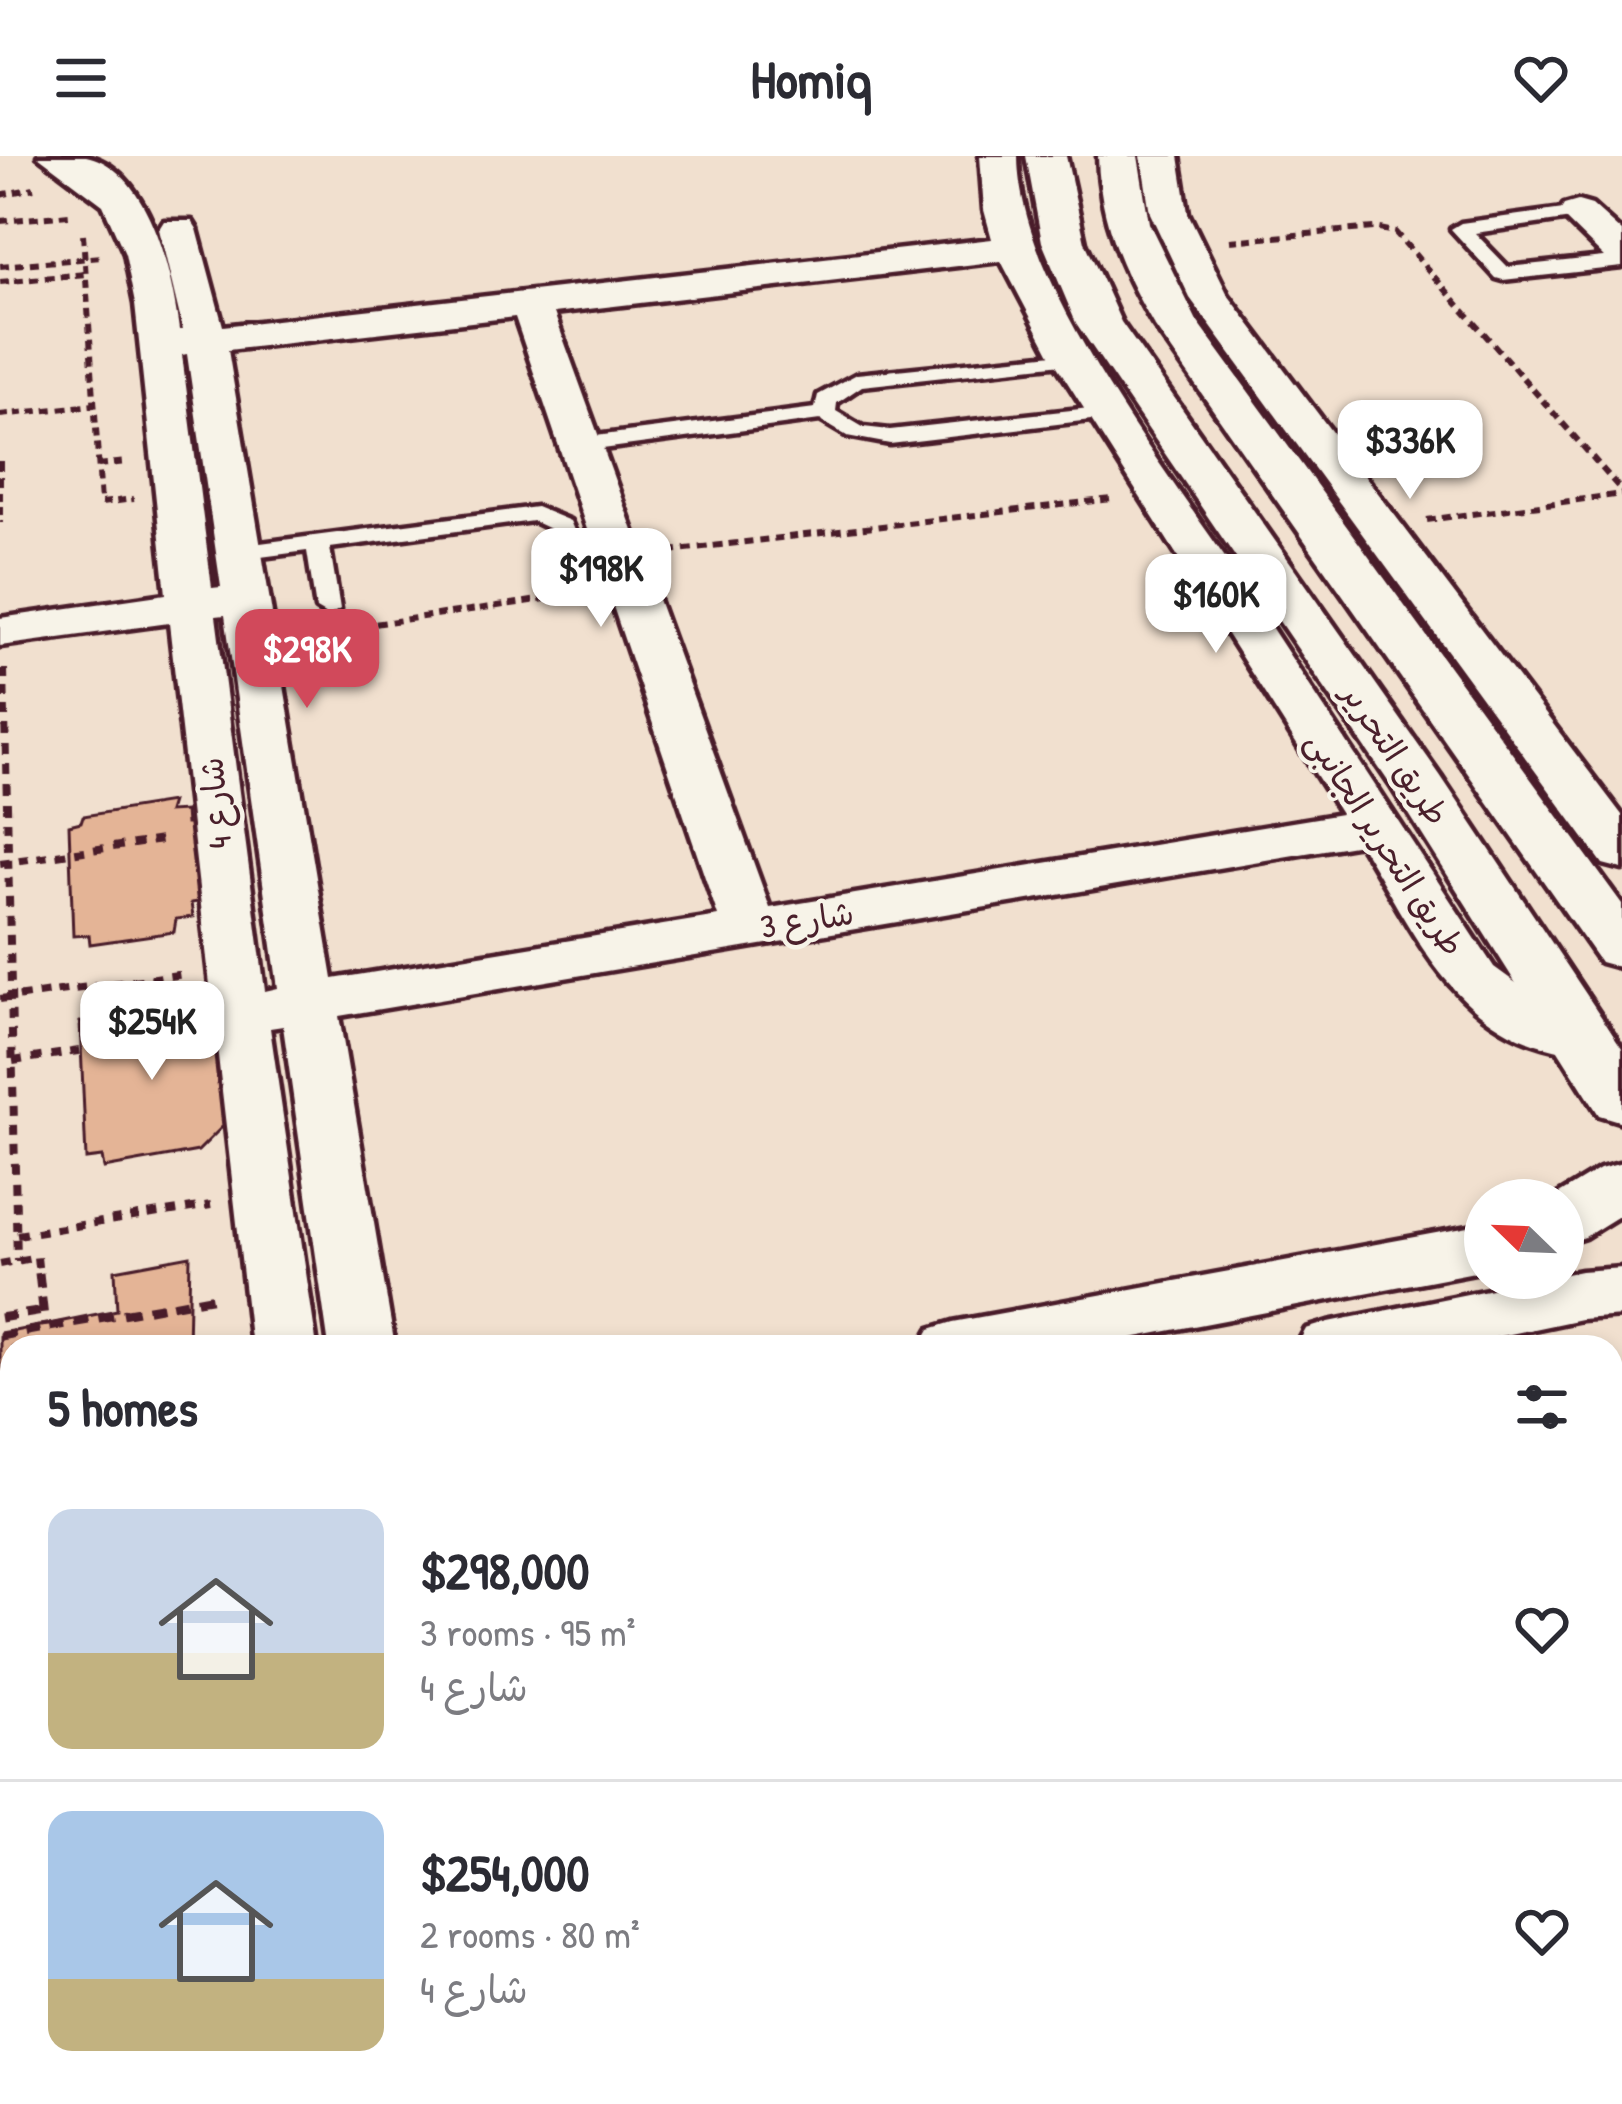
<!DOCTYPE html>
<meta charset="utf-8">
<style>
:root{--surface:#fff;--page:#f2f2f3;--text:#2b2b33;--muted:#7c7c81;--line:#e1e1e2;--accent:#d1495b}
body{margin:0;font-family:"Patrick Hand","Playpen Sans Arabic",sans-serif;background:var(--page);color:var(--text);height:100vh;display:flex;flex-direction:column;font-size:45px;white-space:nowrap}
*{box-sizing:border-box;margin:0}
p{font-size:39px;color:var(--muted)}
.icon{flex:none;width:66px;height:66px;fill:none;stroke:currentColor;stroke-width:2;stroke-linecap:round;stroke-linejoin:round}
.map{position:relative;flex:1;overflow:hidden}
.drawer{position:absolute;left:0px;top:1179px;width:1623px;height:771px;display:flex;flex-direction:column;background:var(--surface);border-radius:36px 36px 0 0;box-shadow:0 6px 18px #0003}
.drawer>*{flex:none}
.needle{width:78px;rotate:293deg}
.tools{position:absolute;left:1464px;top:1023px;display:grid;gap:24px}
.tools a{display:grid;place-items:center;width:120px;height:120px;border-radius:50%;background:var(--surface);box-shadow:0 6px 18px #0003;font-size:60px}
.price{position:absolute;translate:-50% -102px;padding:0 27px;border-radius:24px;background:#fff;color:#222;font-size:39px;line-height:78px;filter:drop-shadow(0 3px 6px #0008)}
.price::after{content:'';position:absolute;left:50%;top:72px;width:36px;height:27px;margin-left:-18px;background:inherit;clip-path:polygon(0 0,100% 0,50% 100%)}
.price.active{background:var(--accent);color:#fff}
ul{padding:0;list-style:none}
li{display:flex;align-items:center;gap:36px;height:300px;padding:0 48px}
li+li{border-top:3px solid var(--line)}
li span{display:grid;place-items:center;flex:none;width:336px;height:240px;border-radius:24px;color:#555}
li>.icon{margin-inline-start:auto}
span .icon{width:144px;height:144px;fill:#fffc;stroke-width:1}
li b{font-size:51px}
h2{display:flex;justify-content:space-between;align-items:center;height:144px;padding:0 48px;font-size:51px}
header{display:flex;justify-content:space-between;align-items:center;height:156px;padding:0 48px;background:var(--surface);font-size:54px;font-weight:700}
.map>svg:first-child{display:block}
</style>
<header><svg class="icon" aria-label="menu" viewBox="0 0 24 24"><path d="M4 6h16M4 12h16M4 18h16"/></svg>Homiq<svg class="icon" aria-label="heart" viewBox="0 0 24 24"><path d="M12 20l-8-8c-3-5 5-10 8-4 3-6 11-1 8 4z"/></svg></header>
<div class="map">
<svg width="1622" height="1948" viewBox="0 0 1622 1948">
<rect width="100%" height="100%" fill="#f1e0cf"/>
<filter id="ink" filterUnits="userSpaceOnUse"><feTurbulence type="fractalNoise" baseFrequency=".00833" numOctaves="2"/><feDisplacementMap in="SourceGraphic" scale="24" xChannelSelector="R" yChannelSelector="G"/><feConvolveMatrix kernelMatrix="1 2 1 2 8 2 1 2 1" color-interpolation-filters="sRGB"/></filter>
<g filter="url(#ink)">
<g fill="#e4b496" stroke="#4a1f2b" stroke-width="3">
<path d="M171,646L168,656L185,655L186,668H193L206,745L191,747L193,761L176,763L174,776L90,788L89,779L73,780L69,669L81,666L83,660Z"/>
<path d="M190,844L203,855L202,870L223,868L229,964L198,995L104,1012L102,1001L86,1003L80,866L94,867L95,857Z"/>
<path d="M190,1100L188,1191H12V1228L0,1230V1178L117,1154L115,1114Z"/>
</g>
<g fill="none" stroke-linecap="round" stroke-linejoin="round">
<defs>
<g id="service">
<path d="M1578,51L1585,53V61L1475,77L1508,111L1622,99V111L1503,124L1496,122L1451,73L1461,67Z"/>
<path d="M1073,196L1080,198V206L862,230L837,247L836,255L863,271L890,274L1108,250L1116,251V261L890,288L847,280L820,264L580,296L569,289L580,282L815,252L818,239L857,218Z"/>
<path d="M536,351L570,365L591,414L587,419H571L552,374L533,365L330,392L340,453L328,460L316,453L307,395L238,404L226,397L238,390Z"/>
</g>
<g id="minor">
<path d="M38,0C53,0 71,0 86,0C151,14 172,121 179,174H183L159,73L164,65H192L197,73L223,170L992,83L984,54L980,0H1018C1018,128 1167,314 1239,422C1324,552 1409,681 1494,811L1545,848L1606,867L1615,881L1606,895C1583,902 1566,896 1543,890C1447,863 1409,766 1360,688L339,860L395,1191H329L283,870L270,872L317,1191H251L169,467L0,490V462L166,438L135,148L125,98L103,49ZM1001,105L1052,202L1341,658L770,752L554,157ZM515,161L718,760L333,823L228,194ZM187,198L221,431L212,432L182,199ZM225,459L278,832L265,835L216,460Z"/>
<path d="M1141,0H1179L1188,57L1228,139L1622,659V713L1603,708L1190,142L1150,57Z"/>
<path d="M1578,45L1592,49L1622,76V109L1608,105L1559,57L1564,49Z"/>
<path d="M1622,1007V1058L1585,1081L1563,1088V1044H1549L1600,1013Z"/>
<path d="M1485,1068V1114L1084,1191H920L930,1173L953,1166Z"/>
<path d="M1622,1112V1160L1581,1163L1448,1191H1296L1306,1173L1329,1166L1581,1115Z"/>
<path d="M12,1344V1400L0,1402V1346Z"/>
<path d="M12,1429V1489L0,1491V1431Z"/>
<path d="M343,1938H425L426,1948H344Z"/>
<path d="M436,1938H518L520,1948H438Z"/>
<path d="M861,1938H975L971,1948H857Z"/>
<path d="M1116,1938H1202L1206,1948H1120Z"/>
</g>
<g id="tertiary">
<path d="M1026,0H1066L1085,86L1121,166L1440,619L1622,892V966L1599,959L1392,631L1076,167L1042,86Z"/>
<path d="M1098,0H1138L1149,67L1197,165L1622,748V812L1600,806L1153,168C1122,114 1099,63 1098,0Z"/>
</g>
</defs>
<use href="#service" stroke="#4a1f2b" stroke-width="9"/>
<use href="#minor" stroke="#4a1f2b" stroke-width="9"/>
<use href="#tertiary" stroke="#4a1f2b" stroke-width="9"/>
<g stroke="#4a1f2b" stroke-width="6" stroke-dasharray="9 6" stroke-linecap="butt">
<path d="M0,39L34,32"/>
<path d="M0,65L70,59"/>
<path d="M83,78L101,347L134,343"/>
<path d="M1230,85L1374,72L1395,76L1622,335"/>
<path d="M0,110L102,101"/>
<path d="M0,126L86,118"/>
<path d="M0,259L94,249"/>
<path d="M0,305V367"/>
<path d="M98,309L127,306"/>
<path d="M1427,364L1622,338"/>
<path d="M669,395L1112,343"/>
<path d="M361,470L566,440"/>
</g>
<g stroke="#4a1f2b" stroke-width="8" stroke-dasharray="10 9" stroke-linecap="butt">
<path d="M4,513L17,1105"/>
<path d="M0,707L169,683"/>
<path d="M0,843L185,818"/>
<path d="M13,905L189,878"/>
<path d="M17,1079L211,1049"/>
<path d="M0,1108L37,1101L39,1120"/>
</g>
<g stroke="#4a1f2b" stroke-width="9" stroke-dasharray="15 10" stroke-linecap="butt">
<path d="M39,1117L45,1171"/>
<path d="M0,1162L43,1155"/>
<path d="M0,1180L221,1140"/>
<path d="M1611,1458L1622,1456"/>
<path d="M1611,1641L1622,1661"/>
<path d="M0,1720L12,1718"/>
<path d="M1611,1929L1622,1927"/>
<path d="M812,1938L815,1948"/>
<path d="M1609,1938L1614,1948"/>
<path d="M158,1948L201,1938"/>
<path d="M1522,1948L1569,1938"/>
</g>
<use href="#service" fill="#f7f3e8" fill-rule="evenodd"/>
<use href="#minor" fill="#f7f3e8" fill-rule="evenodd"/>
<use href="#tertiary" fill="#f7f3e8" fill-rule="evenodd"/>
</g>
</g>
<g text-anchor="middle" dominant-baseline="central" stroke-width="9" stroke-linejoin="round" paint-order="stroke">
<g font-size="33" fill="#4a1f2b" stroke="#f7f3e8">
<text transform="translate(1396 598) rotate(56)">طريق التحرير</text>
<text transform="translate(215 647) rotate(-96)">شارع 4</text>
<text transform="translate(1386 687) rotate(57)">طريق التحرير الجانبى</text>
<text transform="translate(807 763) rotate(-9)">شارع 3</text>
</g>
</g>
</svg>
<div class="tools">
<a><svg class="needle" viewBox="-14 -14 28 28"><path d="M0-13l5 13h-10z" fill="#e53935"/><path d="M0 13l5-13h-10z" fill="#7c7c81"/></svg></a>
</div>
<b class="price" style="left:1410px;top:346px">$336K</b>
<b class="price" style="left:601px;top:474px">$198K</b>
<b class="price" style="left:1216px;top:500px">$160K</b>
<b class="price active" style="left:307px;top:555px">$298K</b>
<b class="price" style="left:152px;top:927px">$254K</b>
<section class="drawer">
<h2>5 homes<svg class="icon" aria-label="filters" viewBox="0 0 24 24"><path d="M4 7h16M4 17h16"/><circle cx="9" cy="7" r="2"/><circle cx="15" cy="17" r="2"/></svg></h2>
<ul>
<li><span style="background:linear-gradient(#c9d6e8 60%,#c2b280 0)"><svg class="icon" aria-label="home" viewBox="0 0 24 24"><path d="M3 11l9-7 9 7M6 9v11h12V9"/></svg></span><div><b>$298,000</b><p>3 rooms · 95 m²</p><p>شارع 4</p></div><svg class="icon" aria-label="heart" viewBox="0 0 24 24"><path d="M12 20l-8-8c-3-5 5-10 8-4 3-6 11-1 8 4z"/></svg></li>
<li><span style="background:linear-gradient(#a9c7e8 70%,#c2b280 0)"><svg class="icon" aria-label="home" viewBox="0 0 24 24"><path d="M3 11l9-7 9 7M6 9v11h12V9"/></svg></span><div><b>$254,000</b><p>2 rooms · 80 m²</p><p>شارع 4</p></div><svg class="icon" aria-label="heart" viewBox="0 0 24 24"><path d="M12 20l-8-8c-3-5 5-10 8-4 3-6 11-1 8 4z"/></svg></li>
</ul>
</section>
</div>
